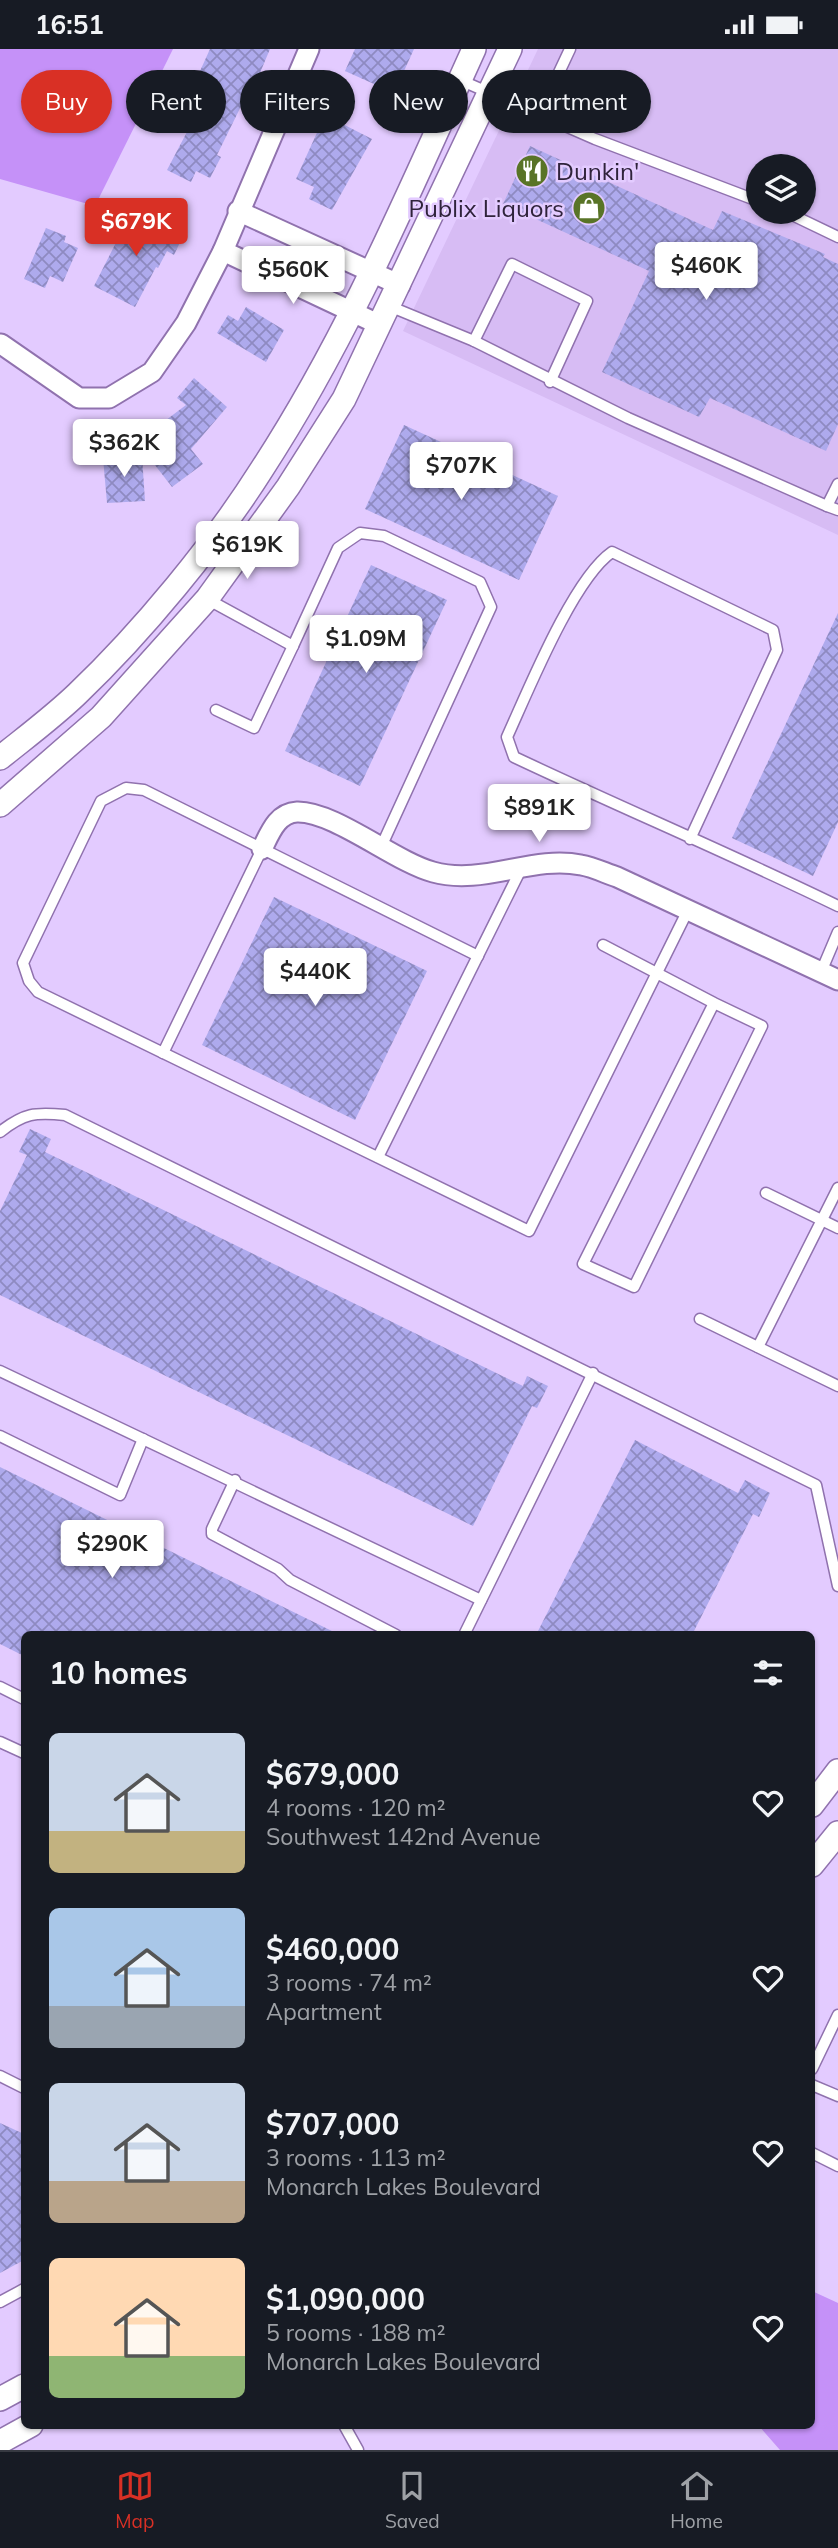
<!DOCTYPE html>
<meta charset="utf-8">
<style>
:root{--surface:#171b24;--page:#20242c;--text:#f1f3f6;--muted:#9ea1a6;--line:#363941;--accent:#d93025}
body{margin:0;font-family:Mulish,sans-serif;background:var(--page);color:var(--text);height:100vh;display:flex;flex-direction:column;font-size:26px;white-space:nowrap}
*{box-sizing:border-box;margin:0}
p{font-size:23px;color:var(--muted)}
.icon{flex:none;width:38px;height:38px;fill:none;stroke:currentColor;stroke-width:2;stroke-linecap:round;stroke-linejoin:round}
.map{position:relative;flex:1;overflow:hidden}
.panel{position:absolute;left:21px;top:1582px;width:794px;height:798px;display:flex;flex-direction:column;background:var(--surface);border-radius:10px;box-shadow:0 2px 5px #0004}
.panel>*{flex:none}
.hud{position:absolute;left:21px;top:21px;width:796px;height:63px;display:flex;gap:14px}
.controls{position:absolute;left:746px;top:105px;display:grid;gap:14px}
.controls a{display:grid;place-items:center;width:70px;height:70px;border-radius:50%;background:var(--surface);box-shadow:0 2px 5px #0004;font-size:35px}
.price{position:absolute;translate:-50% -60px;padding:0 16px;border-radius:7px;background:#fff;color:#222;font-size:23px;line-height:46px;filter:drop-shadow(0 2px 4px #0008)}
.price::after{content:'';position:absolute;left:50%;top:42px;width:21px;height:16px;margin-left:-10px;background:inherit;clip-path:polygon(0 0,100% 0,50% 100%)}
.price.on{background:var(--accent);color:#fff}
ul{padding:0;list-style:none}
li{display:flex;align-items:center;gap:21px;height:175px;padding:0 28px}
li span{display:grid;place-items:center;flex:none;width:196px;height:140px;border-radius:10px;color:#555}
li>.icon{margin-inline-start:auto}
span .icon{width:84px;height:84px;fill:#fffc;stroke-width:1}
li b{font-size:30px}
h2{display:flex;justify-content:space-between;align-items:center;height:84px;padding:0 28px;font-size:30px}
.chip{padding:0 24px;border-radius:32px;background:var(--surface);box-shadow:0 2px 5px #0004;font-size:24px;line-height:63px}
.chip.on{background:var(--accent);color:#fff}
.status{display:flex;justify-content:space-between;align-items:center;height:49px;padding:0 35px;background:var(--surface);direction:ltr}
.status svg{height:19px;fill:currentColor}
.menu{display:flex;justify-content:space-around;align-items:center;height:98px;border-top:2px solid var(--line);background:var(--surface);font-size:19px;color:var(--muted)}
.menu a{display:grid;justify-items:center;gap:4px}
.menu .on{color:var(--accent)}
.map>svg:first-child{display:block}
</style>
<div class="status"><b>16:51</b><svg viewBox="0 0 49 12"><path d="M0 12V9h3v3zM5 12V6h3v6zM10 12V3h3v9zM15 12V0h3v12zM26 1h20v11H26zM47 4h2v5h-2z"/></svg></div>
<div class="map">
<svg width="838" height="2401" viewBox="0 0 838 2401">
<defs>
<pattern id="building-cross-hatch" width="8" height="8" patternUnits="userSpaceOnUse" patternTransform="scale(1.75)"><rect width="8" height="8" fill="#aeaaed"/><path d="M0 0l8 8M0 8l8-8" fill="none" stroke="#8e8ac1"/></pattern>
</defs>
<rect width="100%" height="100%" fill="#e3cbff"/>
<path fill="#d7bcf4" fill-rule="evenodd" d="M538,0H838V486L403,282ZM758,117H803V163H758Z"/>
<g fill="#c591f8">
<path d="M0,0H173L95,157L0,130Z"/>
<path d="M812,2242L838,2254V2401H780L759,2377L812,2376Z"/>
</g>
<g fill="url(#building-cross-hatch)">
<path d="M210,0H270L252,43L249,41L217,106L221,108L210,129L196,122L191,133L167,121L188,81L176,75Z"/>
<path d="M355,0H414L394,44L345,22Z"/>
<path d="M325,66L372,90L332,161L309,150L314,138L296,130Z"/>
<path d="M530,97L713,181L722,162L825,205L823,208L838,215V375L826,402L710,349L699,368L602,323L649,222L503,155Z"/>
<path d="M132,162L183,187L174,206L167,202L158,219L156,218L135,258L94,237Z"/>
<path d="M46,179L66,187L64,193L78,199L63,233L50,227L45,239L24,230Z"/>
<path d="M246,258L284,281L266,313L217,284L228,266L238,272Z"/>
<path d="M194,329L227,358L191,400L203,415L172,438L137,393L186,356L177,349Z"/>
<path d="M404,376L558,447L519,531L365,460Z"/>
<path d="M142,407L145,452L107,454L103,409Z"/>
<path d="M371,516L447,551L360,737L285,702Z"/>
<path d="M838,564V773L813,827L732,789Z"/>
<path d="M274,848L427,922L355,1071L202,996Z"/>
<path d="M30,1080L51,1090L45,1103L523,1337L527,1327L548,1337L537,1359L532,1357L473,1477L0,1246V1162L27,1106L19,1103Z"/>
<path d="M635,1391L738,1444L745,1431L770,1444L759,1468L753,1465L692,1586H536Z"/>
<path d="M0,1418L340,1586H24V1607L0,1595Z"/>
<path d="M0,2074L24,2085V2211L0,2224Z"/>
</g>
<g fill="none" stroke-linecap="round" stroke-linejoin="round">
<defs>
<g id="service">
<path d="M460,31L595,90L758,152"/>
<path d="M539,66L570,0"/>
<path d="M786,163L838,188"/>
<path d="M389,257L474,292L628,369L827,457"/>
<path d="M474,292L512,215L587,252L550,333"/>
<path d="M838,435L827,457L838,461"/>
<path d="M207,550L293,597L338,499L360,484L384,487L480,533L491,558L381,798"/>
<path d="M216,661L254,679L293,597"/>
<path d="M690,790L777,601L773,581L612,503C573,530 528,642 507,688L514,708C622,759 731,805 838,857"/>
<path d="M603,896L714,954L583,1215L634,1238L762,977L714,954"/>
<path d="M478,907L144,741L126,739L101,752L23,914L29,932L38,943L529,1182L688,861"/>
<path d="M821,923L838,883"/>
<path d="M163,1004L262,800"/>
<path d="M0,1083C24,1064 35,1063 65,1066L816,1436L838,1537"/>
<path d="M378,1108L521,820"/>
<path d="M766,1144L838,1179"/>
<path d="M700,1270L838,1337"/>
<path d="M758,1298L838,1139"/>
<path d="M0,1322L481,1551"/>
<path d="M0,1387L120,1446L143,1390"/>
<path d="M235,1431L212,1480V1485L278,1520L290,1531L396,1586"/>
<path d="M464,1586L593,1324"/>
<path d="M0,1638L24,1650"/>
<path d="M0,1693L24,1704"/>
<path d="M812,2020L838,1966"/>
<path d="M0,2027L24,2039"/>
<path d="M812,2036L838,2047"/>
<path d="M812,2104L838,2117"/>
<path d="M0,2253L24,2240"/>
<path d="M344,2376L358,2401"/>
</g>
<g id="minor">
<path d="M238,162L400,236"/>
<path d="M223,202L380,276"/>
<path d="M1,295L79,349H109L152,323L186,274L223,202L309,0"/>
<path d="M262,800C270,784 277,764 297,763C334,762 395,813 433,823C483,837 532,806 581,816C593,818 605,824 617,828L838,931"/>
</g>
<g id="tertiary">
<path d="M0,709C26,688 53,668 77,645C142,583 214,496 262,420C348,288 409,143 474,0"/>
<path d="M0,756L101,668L207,550L288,438L344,350L510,0"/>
<path d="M812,1756L838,1722"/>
<path d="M812,1816L838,1784"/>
<path d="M0,2350L24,2337"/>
<path d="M0,2393L31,2376"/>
</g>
</defs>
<use href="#service" stroke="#9072ae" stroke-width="13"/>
<use href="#minor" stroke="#9072ae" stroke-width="23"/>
<use href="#tertiary" stroke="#9072ae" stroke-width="26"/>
<use href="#service" stroke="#fff" stroke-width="10"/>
<use href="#minor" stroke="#fff" stroke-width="19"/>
<use href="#tertiary" stroke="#fff" stroke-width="23"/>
</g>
<defs>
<symbol id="restaurant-disc" viewBox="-11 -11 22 22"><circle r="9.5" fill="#597427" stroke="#e3cbff"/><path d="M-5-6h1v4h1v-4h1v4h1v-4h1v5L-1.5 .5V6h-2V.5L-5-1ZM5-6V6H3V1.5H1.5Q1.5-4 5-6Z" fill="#fff"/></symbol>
<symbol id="shop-disc" viewBox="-11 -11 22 22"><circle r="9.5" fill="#597427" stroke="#e3cbff"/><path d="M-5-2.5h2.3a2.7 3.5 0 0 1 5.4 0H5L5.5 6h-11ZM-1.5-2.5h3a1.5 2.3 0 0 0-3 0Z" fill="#fff"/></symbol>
</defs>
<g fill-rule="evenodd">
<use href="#restaurant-disc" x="513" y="103" width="38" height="38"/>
<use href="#shop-disc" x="570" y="140" width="38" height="38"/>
</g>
<g text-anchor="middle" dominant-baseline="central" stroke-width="5" stroke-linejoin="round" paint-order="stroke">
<g font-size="24" fill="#2f233b" stroke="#e3cbff" text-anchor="start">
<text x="556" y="122">Dunkin'</text>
<text x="564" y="159" text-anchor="end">Publix Liquors</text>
</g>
</g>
</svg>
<div class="controls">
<a><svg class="icon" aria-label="layers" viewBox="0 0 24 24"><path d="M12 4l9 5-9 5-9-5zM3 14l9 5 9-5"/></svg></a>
</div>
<b class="price on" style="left:136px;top:209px">$679K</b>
<b class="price" style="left:706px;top:253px">$460K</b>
<b class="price" style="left:293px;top:257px">$560K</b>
<b class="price" style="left:124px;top:430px">$362K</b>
<b class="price" style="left:461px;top:453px">$707K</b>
<b class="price" style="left:247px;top:532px">$619K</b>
<b class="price" style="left:366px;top:626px">$1.09M</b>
<b class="price" style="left:539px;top:795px">$891K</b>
<b class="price" style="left:315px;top:959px">$440K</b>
<b class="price" style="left:112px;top:1531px">$290K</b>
<div class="hud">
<a class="chip on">Buy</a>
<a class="chip">Rent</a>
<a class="chip">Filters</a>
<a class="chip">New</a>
<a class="chip">Apartment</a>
</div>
<section class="panel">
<h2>10 homes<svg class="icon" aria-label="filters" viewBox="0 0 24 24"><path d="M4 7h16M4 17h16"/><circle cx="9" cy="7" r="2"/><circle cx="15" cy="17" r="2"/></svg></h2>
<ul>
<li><span style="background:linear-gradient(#c9d6e8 70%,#c2b280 0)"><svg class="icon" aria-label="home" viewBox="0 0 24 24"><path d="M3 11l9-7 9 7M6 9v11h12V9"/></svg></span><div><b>$679,000</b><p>4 rooms · 120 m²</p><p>Southwest 142nd Avenue</p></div><svg class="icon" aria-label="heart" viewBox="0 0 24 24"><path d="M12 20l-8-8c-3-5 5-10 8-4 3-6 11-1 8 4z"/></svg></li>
<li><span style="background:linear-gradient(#a9c7e8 70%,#9aa5b1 0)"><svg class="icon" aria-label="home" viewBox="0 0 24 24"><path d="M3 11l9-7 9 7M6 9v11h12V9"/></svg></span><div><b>$460,000</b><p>3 rooms · 74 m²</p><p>Apartment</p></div><svg class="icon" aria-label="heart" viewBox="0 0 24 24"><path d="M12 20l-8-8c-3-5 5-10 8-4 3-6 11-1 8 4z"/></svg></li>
<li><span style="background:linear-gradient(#c9d6e8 70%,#b9a48a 0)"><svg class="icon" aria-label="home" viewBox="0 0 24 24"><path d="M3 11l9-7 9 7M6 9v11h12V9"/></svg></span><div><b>$707,000</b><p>3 rooms · 113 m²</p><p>Monarch Lakes Boulevard</p></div><svg class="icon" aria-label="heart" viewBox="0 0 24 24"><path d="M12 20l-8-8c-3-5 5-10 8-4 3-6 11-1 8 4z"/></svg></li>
<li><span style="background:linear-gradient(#ffd9b3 70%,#8fb573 0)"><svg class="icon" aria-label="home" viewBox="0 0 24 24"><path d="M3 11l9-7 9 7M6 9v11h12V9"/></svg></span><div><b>$1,090,000</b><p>5 rooms · 188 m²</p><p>Monarch Lakes Boulevard</p></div><svg class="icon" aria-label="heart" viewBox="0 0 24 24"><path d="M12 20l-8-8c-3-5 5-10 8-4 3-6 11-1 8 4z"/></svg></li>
</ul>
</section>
</div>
<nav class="menu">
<a class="on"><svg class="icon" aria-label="map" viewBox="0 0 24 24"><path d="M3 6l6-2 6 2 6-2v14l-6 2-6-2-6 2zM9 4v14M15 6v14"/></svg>Map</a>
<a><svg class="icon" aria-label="saved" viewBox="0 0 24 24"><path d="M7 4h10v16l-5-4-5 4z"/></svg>Saved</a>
<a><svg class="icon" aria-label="home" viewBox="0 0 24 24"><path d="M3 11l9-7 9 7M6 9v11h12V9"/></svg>Home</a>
</nav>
